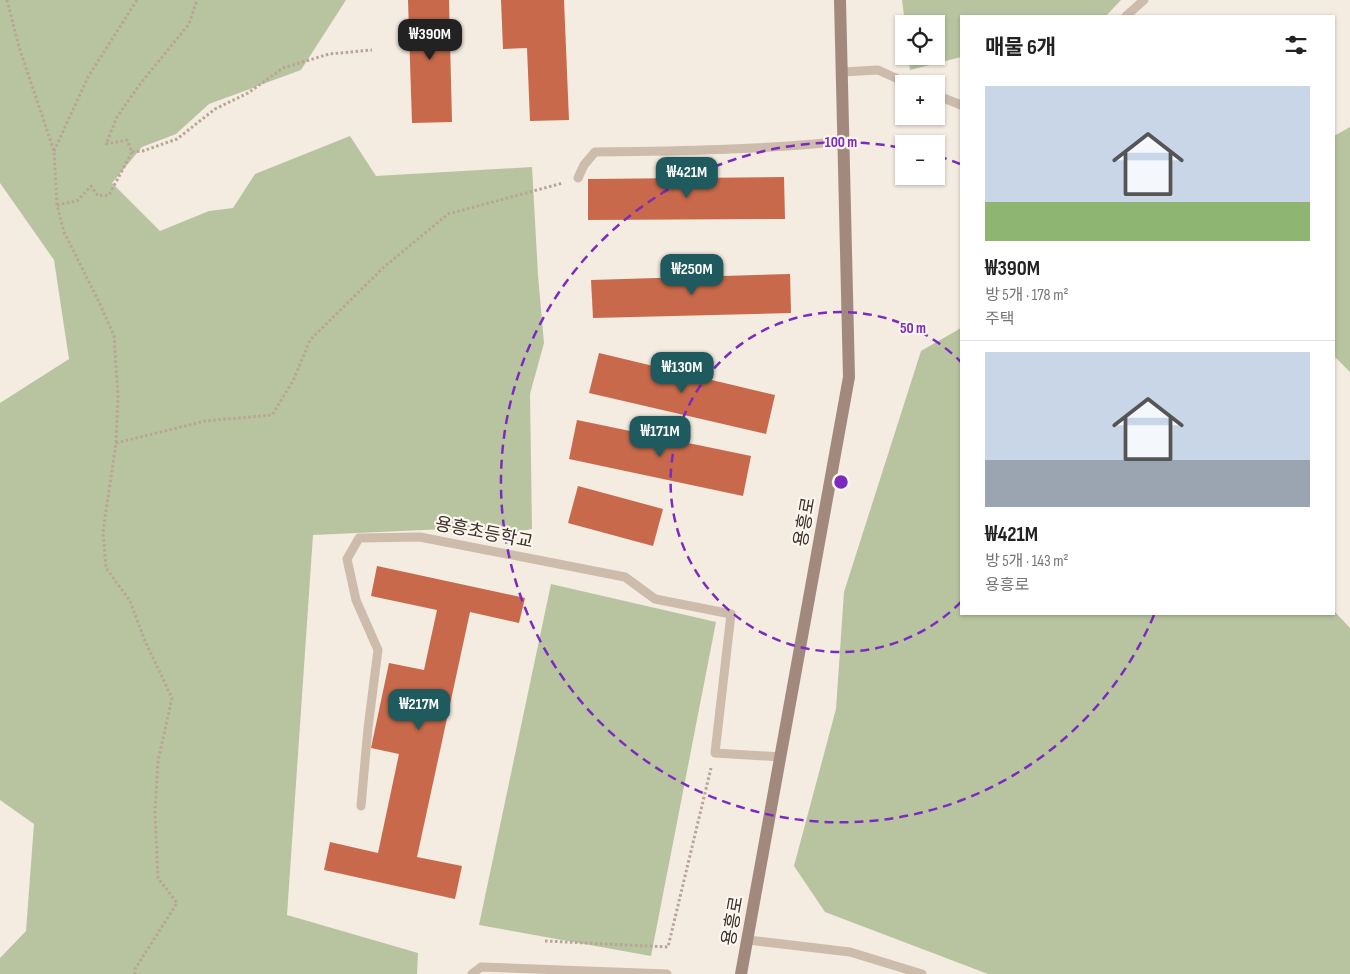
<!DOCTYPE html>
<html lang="ko">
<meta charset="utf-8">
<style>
:root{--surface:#fff;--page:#f2f2f2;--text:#222;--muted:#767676;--line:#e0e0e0;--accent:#1f5a5e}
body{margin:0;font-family:"Sofia Sans Condensed","Noto Sans KR",sans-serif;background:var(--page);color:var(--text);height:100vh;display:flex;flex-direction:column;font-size:19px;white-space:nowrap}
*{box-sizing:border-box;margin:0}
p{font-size:16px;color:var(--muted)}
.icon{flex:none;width:28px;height:28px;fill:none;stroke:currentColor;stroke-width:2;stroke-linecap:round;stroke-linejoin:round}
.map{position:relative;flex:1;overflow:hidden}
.side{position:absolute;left:960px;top:15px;width:375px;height:600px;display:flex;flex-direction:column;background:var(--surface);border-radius:0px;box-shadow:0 1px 4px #0004}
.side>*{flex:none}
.fabs{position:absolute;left:895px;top:15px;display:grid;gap:10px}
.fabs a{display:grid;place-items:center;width:50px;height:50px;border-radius:0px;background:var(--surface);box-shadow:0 1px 4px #0004;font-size:25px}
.price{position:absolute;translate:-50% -42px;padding:0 11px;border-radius:10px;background:var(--accent);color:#fff;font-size:16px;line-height:32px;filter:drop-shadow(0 1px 2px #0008)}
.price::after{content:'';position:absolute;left:50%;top:30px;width:15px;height:11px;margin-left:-8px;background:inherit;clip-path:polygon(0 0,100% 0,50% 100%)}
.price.current{background:#222;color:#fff}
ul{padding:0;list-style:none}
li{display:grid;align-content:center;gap:10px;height:265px;padding:0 25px}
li+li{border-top:1px solid var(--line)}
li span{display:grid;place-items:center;height:155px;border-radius:0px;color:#555}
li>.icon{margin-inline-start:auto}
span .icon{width:90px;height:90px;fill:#fffc;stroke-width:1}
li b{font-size:21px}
h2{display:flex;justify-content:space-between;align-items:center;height:60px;padding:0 25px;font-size:21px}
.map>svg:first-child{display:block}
</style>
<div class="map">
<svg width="1350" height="974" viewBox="0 0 1350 974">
<rect width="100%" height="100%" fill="#f4ebe1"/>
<g fill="#b8c4a0">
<path d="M0,0H346L301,70L209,104L176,134L142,147L112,183L160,231L209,211L233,208L255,174L350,136L376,176L532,167L538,275L544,343L530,394L532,529L495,536L445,529L313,535L287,915L418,953L417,974H0V958L26,931L34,824L0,800V403L69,359L54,260L0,183Z"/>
<path d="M902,0H1121L1106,16H961V57L910,70L908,56H936V24H905Z"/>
<path d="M1350,127V372L1334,356V136Z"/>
<path d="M961,328V614H1334V611L1350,628V974H988L825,912L794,866L836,709L844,592L921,351Z"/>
<path d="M551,584L716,622L651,956L479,925Z"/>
</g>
<g fill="#c8694b">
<path d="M408,0H449L452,122L412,123Z"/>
<path d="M501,0H564L569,120L530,121L527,48L503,49Z"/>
<path d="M784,177L785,219L588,220V179Z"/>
<path d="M790,274L791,313L593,318L591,280Z"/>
<path d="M599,353L775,395L766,434L589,393Z"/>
<path d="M577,420L751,456L743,496L569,459Z"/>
<path d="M578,486L663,509L653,546L568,523Z"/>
<path d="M377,566L525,598L519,623L470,612L417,857L462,866L455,899L324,870L330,842L378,853L399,754L371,748L389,663L424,670L437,610L371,596Z"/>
</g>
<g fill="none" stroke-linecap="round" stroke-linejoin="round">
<g stroke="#b9a596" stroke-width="3" stroke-dasharray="2.5 2.5" stroke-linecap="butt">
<path d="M7,0L19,47L54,151L57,205L64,232L99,302L114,336L118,396L116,443L103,532L106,568L130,601L145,641L172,698L158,761L155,812L158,878L177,903L135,969V974"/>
<path d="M54,151L88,77L137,0"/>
<path d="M132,152L143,151L177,139L215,109L248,93L283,68L329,54L372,50"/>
<path d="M57,205L77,201L91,186L98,196L109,195L132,152L127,140L106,144L117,117L140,84L189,24L197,0"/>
<path d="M116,443L205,421L272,415L293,381L310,340L384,267L448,214L563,183"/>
<path d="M545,941L668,947L711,768"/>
</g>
<g stroke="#cdbbac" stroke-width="9">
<path d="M1126,16L1144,0"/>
<path d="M843,72L878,70L909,84"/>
<path d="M936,95L961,105"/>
<path d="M578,178L584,165L595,152C679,151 761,150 844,141"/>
<path d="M361,806L368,728L378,650L356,600L347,559L359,538L420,537L625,577L655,599L731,614L715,753L781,757"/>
<path d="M748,940L850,952L922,974"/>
<path d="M472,974L481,967L667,974"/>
</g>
<path stroke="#a18a7d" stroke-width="12" d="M741,974L849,377L840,0"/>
</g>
<g fill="none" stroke="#7b2cbf" stroke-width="2.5" stroke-dasharray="9 6">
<path d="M961 602A170 170 0 1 1 961 362"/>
<path d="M1154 615A340 340 0 1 1 903 148M938 156A340 340 0 0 1 960 164"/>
</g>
<g text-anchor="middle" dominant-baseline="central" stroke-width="4.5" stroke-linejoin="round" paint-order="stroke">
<g font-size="18" fill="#3b302b" stroke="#fbf5ee">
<text transform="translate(805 522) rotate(-80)">용흥로</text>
<text transform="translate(484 533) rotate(11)">용흥초등학교</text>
<text transform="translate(733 921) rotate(-80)">용흥로</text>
</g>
</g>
<circle cx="841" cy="482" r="8" fill="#7b2cbf" stroke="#fbf5ee" stroke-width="2.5"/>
<g font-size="15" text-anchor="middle" font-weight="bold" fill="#7b2cbf" stroke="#fbf5ee" stroke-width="4.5" stroke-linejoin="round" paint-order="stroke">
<text x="841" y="147">100 m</text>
<text x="913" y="333">50 m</text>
</g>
</svg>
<div class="fabs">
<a><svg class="icon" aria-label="locate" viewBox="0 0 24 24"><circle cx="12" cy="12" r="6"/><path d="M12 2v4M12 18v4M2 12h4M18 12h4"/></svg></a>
<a>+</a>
<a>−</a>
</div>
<b class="price current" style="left:430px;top:61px">₩390M</b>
<b class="price" style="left:687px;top:199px">₩421M</b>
<b class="price" style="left:692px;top:296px">₩250M</b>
<b class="price" style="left:682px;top:394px">₩130M</b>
<b class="price" style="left:660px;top:458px">₩171M</b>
<b class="price" style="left:419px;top:731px">₩217M</b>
<section class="side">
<h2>매물 6개<svg class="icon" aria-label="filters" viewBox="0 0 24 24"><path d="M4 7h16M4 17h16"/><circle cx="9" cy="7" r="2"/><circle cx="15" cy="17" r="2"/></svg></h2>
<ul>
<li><span style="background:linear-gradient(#c9d6e8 75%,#8fb573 0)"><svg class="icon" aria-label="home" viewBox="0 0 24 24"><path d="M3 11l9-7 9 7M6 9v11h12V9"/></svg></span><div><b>₩390M</b><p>방 5개 · 178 m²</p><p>주택</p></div></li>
<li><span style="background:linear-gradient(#c9d6e8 70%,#9aa5b1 0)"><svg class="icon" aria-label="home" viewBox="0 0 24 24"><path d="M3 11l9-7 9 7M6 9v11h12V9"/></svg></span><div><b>₩421M</b><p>방 5개 · 143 m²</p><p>용흥로</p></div></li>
</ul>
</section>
</div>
